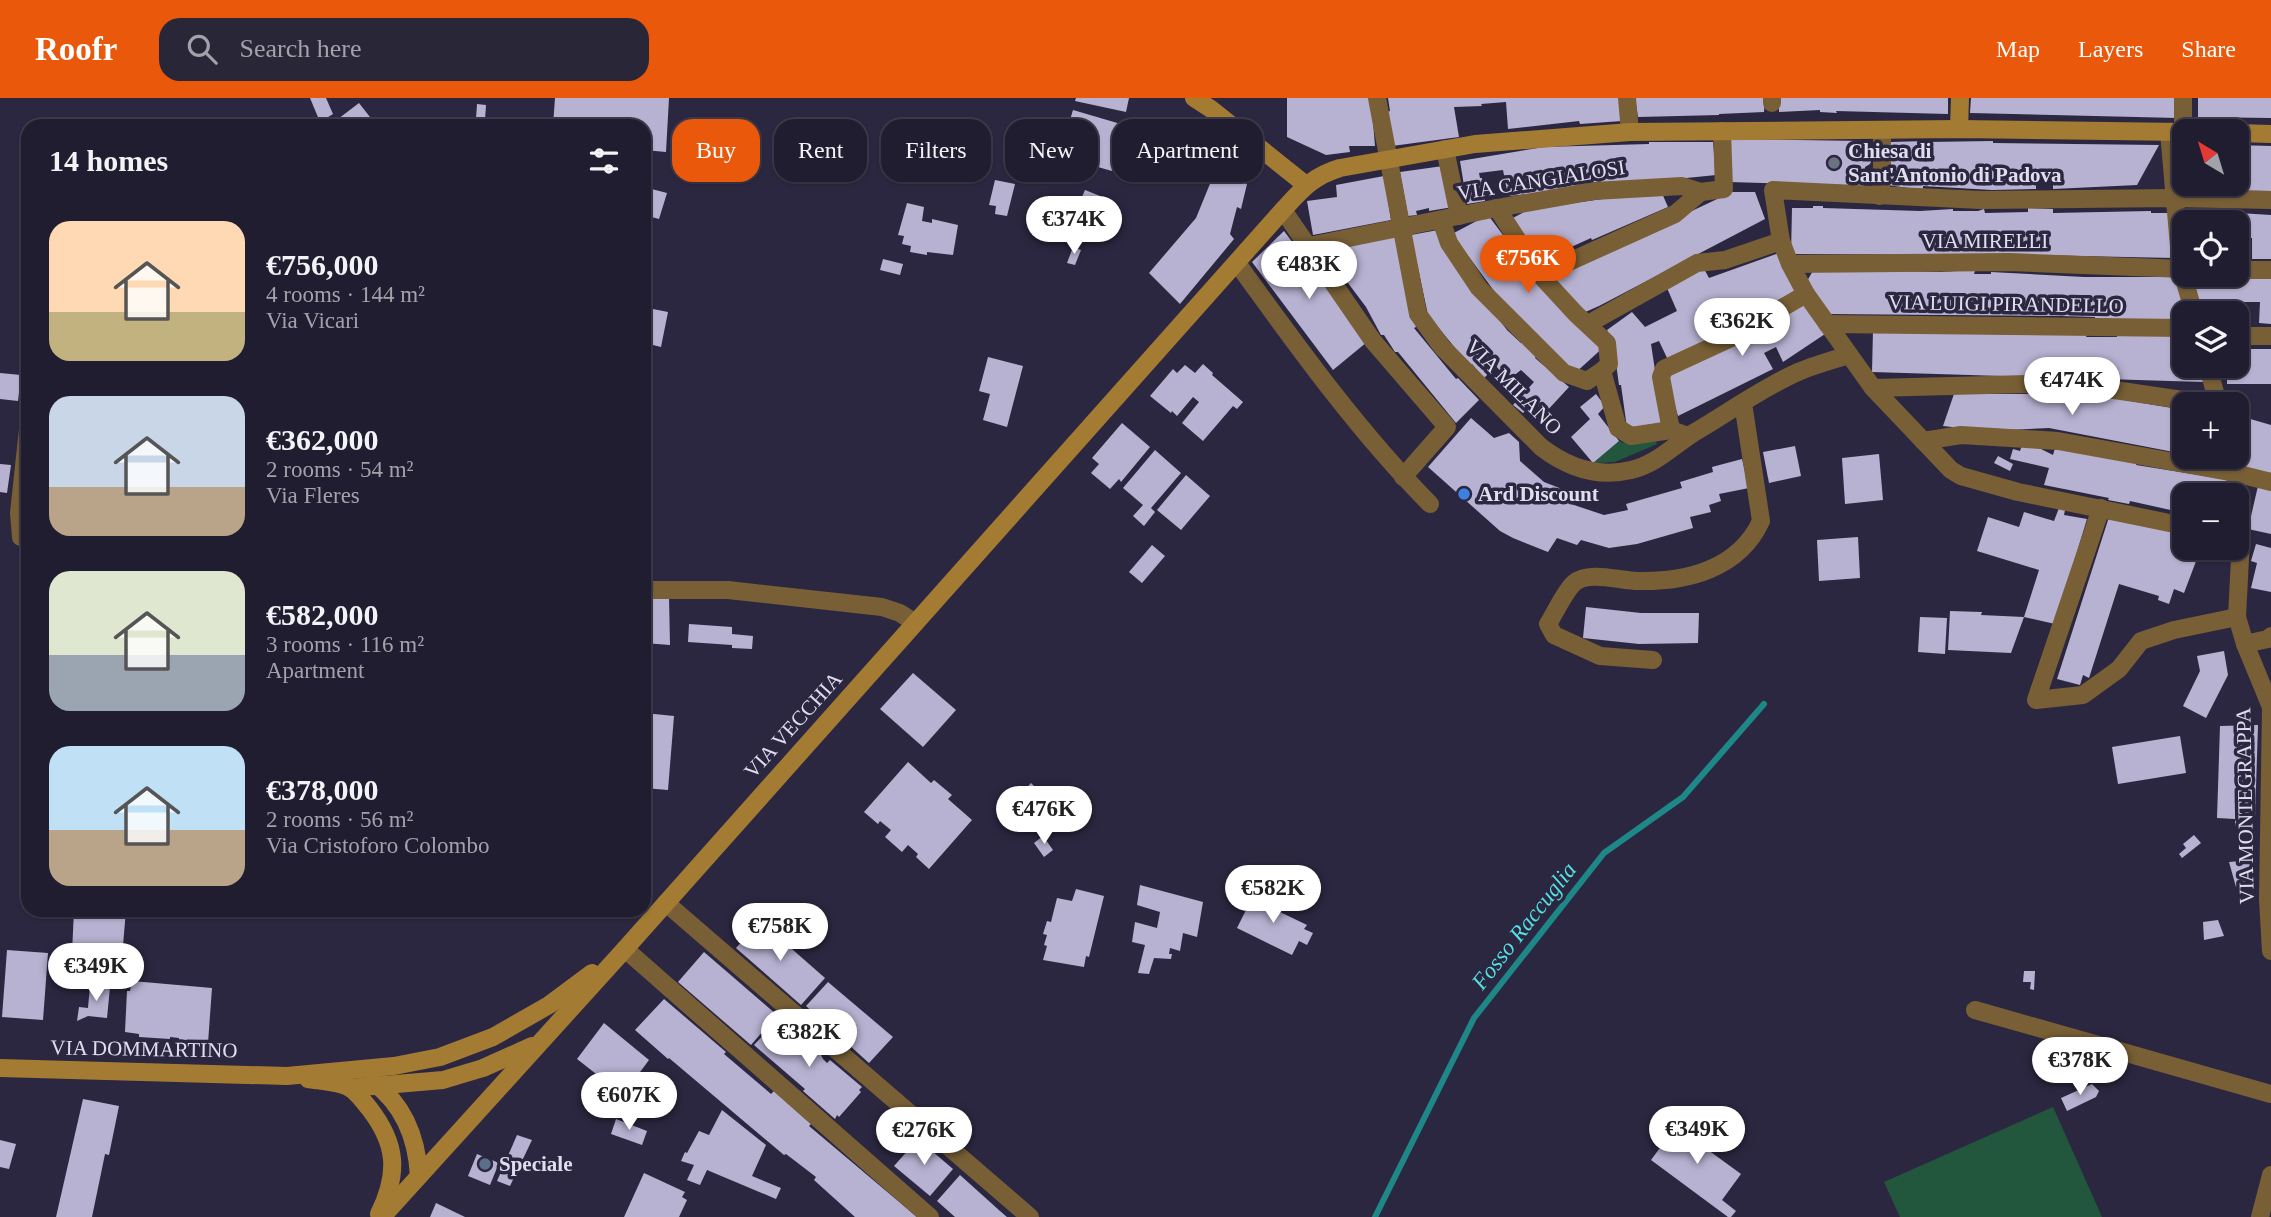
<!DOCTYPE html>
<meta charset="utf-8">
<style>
:root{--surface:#211d30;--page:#292638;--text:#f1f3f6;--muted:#a2a2ab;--line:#3e3b4c;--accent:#ea580c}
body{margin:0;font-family:Georgia,serif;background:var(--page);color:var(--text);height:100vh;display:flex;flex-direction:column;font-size:26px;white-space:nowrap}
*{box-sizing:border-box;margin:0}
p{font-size:23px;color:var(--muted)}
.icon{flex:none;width:38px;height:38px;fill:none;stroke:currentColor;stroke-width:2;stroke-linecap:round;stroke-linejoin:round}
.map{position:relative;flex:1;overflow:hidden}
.side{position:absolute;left:21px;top:21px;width:630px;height:798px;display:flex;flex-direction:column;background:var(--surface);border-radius:21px;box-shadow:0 2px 5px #0004,0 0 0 2px var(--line)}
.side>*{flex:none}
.guide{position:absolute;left:672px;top:21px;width:665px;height:63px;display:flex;gap:14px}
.needle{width:46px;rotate:322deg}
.tools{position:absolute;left:2172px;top:21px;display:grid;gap:14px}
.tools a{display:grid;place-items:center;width:77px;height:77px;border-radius:14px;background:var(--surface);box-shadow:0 2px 5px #0004,0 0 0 2px var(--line);font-size:35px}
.price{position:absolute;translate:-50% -60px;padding:0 16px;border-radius:24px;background:#fff;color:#222;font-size:23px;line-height:46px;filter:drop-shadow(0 2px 4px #0008)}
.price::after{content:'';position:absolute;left:50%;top:42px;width:21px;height:16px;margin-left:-10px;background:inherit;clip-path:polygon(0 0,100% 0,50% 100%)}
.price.on{background:var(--accent);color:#fff}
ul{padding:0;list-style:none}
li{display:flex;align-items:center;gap:21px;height:175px;padding:0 28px}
li span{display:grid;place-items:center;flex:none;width:196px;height:140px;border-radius:21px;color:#555}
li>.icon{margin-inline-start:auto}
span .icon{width:84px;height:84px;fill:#fffc;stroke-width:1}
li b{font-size:30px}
h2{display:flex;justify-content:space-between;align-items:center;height:84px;padding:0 28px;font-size:30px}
.tag{padding:0 24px;border-radius:21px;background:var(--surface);box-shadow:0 2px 5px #0004,0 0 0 2px var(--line);font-size:24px;line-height:63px}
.tag.on{background:var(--accent);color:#fff}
header{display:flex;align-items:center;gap:42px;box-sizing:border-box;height:98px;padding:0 35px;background:var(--accent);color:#fff}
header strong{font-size:33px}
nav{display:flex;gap:38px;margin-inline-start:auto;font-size:24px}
.search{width:490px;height:63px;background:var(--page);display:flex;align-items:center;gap:18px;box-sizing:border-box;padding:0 24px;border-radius:21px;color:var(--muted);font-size:26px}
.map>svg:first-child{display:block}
</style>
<header>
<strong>Roofr</strong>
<div class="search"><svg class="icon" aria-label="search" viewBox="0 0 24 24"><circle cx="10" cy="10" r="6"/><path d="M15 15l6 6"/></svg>Search here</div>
<nav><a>Map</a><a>Layers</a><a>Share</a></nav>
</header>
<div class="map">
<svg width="2271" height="1119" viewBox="0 0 2271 1119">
<rect width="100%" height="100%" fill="#2c2740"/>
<g fill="#23573d">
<path d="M1619,343L1627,346L1656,343L1657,346L1615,364L1593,365Z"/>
<path d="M2053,1009L2102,1119H1900L1884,1084Z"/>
</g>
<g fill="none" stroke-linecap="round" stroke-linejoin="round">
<path stroke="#1e8888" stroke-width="6" d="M1375,1119L1474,920L1604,755L1683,699L1764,606"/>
</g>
<g fill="#b8b2d2">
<path d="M310,0H326L333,16L320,24Z"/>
<path d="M555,0H669L666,54L644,52V28H553Z"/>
<path d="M1076,0H1129L1126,14L1075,3Z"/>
<path d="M1287,0H1371L1375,48H1349L1350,54L1326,57L1287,39Z"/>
<path d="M1388,0H1620L1622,23L1580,26L1579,23L1508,31L1506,4L1481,6L1482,8L1454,9L1459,39L1392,48L1387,14L1390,13Z"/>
<path d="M1635,0H1765L1764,14L1719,16V17L1638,19Z"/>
<path d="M1779,0H1948V16L1836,13L1837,15L1820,14V12L1779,14Z"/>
<path d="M1971,0H2176L2178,20L1970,15Z"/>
<path d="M2198,0H2271V20L2198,19Z"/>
<path d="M359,5L377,28H344L338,21Z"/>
<path d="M477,6L486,7L485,22L476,21Z"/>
<path d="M1073,12L1131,29L1112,73L1059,58Z"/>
<path d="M1729,41L1865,43L1873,51L1874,56L1870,66L1865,69L1864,88L1729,84Z"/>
<path d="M1926,43V44L1993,43V45L2159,47L2137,87L2053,91V84L2036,83V91L1992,92L1923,88V91L1908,90L1888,87L1891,44Z"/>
<path d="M1649,44H1713L1716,77L1508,98L1503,72L1479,75L1480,80H1482L1485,103L1467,106L1460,63L1544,49L1649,46Z"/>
<path d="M2236,47L2271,48V93L2204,92V90L2185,89V86H2236Z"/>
<path d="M1443,68L1453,109L1429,113V110L1416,113L1417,117L1408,118L1400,74Z"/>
<path d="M1214,76L1247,86L1241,111L1237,109L1230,136L1234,141L1180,206L1149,175L1196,120Z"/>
<path d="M1384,78L1391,122L1313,137L1307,103L1337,99L1336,87Z"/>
<path d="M995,82L1015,86L1007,118L995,116L996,108L989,107Z"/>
<path d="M644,89L667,95L659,121L644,117Z"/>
<path d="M1085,92L1100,98L1087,129L1072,123Z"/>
<path d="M1661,93L1668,109L1592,142L1591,140L1569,150L1570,153L1565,156L1563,153L1538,165L1511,121L1530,111Z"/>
<path d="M1732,94H1755L1765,121L1599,208L1583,215L1550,180Z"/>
<path d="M907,105L924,109L922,123L932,125V121L958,127L953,157L927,154V157L910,154L911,148L902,146L904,138L898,137Z"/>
<path d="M1813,108H1823V110L1920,113L1953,111V113H1978L1984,111L1985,115L2028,114V110L2053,111V115L2151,113V115H2172L2174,160L2031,157L1791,156L1792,110H1813Z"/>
<path d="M2223,114L2271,117V161H2252V140H2243V160H2236V124H2187V115Z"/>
<path d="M1488,117L1524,165L1606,247L1574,276L1503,205L1452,136Z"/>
<path d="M1438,132L1491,211L1507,232L1521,245L1523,244L1537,257L1535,260L1569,289L1545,315L1534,304L1523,315L1513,307L1534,284L1521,272L1508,282L1496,268L1484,280L1472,266L1470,268L1428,217L1411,137Z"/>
<path d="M1284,133L1367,244L1333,272L1252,164Z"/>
<path d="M1395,138L1408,202H1410L1416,229L1414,230L1456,281L1458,280L1479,302L1456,325L1398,254H1395L1384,237H1381L1366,209L1342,177L1328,151Z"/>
<path d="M1073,149L1081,152L1075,167L1067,165Z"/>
<path d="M1779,155L1798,191L1724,233L1725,235L1668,262L1659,243L1651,246L1660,305L1661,325L1627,330L1621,287H1619L1614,251H1616L1607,232L1632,214L1645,229L1677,213L1667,190L1703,169L1709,180Z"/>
<path d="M883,161L903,166L900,177L880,172Z"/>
<path d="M1814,171L1940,174L1957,173H1975L1974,176H1991V174L2084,179H2178L2185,215L2184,222L2095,221V219L2061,218L1827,216L1807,183Z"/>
<path d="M2193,179L2271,181V226L2259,225L2260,204H2226V215H2202Z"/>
<path d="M1805,203L1825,236L1783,264L1776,249L1764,255L1773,271L1678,318L1666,276Z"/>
<path d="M653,211L668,214L661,249L645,245L651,219L644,217V213L652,215Z"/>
<path d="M1873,232L1897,235L2087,237L2086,239H2117V237H2184V268H2199L2203,284L1872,274Z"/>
<path d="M2236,251H2271V286H2227V268H2236Z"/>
<path d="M988,259L1023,268L1007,329L983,322L990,296L979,293Z"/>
<path d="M1203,266L1213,275L1212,277L1243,304L1237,311L1233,308L1203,343L1182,325L1199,304L1193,299L1177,318L1172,313L1171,315L1150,298L1173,271L1177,275L1185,267L1195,275Z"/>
<path d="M0,275L21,277L18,303L0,301Z"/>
<path d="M2059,294L2094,297L2178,311L2177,313L2184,314V356L2049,330L1988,333L1943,328L1954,296H2058Z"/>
<path d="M1596,296L1605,308L1598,316L1619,343L1593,365L1571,339L1590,321L1580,309Z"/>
<path d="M2240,318L2271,327V375L2243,371L2240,365L2243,352L2236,351Z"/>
<path d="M1471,320L1494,340L1509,335L1519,344L1520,363L1544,384L1567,393L1559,402L1604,417L1628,412L1626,406L1682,390L1680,384L1713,374L1712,369L1742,361L1749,390L1719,396L1721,403L1709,407L1711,414L1690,419L1693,430L1637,446L1609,450L1581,442L1577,447L1557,440L1548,454L1513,440L1500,433L1428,369Z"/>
<path d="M1122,325L1150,349L1121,384L1119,381L1110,391L1091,375L1099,366L1092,360Z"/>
<path d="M2022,347L2039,350L2053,357L2055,350L2137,365L2136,367L2230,382L2231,397H2184V415L2130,403L2129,406L2108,402L2109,400L2044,387L2049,370L2010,361L2013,351L2020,353Z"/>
<path d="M1795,348L1801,378L1769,385L1763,354Z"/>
<path d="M1155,352L1181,375L1151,410L1155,414L1144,428L1133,418L1143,407L1123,390Z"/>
<path d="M1879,356L1883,402L1845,406L1842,360Z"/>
<path d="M1998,358L2013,366L2010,373L1994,365Z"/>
<path d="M0,366L11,367L7,395L0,394Z"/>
<path d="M1186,377L1210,398L1181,432L1157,412Z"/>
<path d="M2258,388L2271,391V436L2248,431Z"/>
<path d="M2059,410L2065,412L2064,417L2087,421L2055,526L2024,519L2011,555L1948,552L1950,513L1982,514L1981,517L2024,519L2039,472L1977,453L1988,419L2019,429L2024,414L2054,423Z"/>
<path d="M2109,419L2181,436L2184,437V450H2201L2184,495L2174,491L2169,506L2158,502L2159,498L2119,486L2089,580L2083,577L2080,587L2057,581Z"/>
<path d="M1858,439L1860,480L1819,483L1817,442Z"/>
<path d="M2256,446L2271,450V494L2251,490L2257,465L2251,463Z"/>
<path d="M1152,447L1165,458L1142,485L1129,474Z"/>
<path d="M644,498L669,499L670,547L644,545Z"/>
<path d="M1586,509L1641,515H1699L1698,545L1639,546L1583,540Z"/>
<path d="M1920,519L1947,520L1945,556L1918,554Z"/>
<path d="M689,526L732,529V536L753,538L752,551L732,550V547L688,544Z"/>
<path d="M2224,553L2228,577L2206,620L2183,608L2200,573L2197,558Z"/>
<path d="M913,575L956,612L923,649L880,611Z"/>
<path d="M644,615L674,618L668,692L644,690Z"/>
<path d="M2258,627L2255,721H2252V732L2235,728V721L2217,720L2220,628Z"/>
<path d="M2180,638L2186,675L2118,686L2112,649Z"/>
<path d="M908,664L931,685L934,682L952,697L948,701L972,722L929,771L916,759L918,756L908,747L902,754L885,739L891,732L880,723L878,726L864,714Z"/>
<path d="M1031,685L1036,690L1019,710L1013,705Z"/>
<path d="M1032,709L1042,718L1031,731L1021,722Z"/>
<path d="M2194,737L2201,745L2182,760L2179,756L2186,750L2183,746Z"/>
<path d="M1043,738L1053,752L1044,759L1034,745Z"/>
<path d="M2252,762V788L2236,789L2229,764Z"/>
<path d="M1140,787L1203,804L1197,839L1183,835L1180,853L1170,850L1169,856H1172L1171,861L1154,860L1149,876L1138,875L1145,847L1132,844L1135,824L1157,830L1160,814L1137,807Z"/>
<path d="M1076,791L1104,798L1089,859L1086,858L1084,869L1043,862L1047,848L1044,847L1047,837L1043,836L1047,823L1051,824L1057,800L1072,803Z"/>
<path d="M1261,794L1282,805L1278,813L1307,827L1304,831L1313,835L1307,847L1299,843L1292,857L1237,830L1252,800L1257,802Z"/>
<path d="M74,812H126L122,859L72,855Z"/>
<path d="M2218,822L2224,838L2204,842L2203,824Z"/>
<path d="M760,823L825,880L801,907L736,850Z"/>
<path d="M7,852L48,855L43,922L2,919Z"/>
<path d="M704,854L777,917L751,947L678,884Z"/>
<path d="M2024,873H2035L2034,892L2030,891L2031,884H2023Z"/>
<path d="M132,883L212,890L208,945L179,942V940L170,939V941L139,939V936L125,934L127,893H130Z"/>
<path d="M828,884L893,939L869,965L806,908Z"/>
<path d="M90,887L110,889L107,920L88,918L77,923L79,909L88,910Z"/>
<path d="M664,901L726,954L724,956L771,996L774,993L811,1026L809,1028L917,1119H855L814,1082L816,1079L786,1056L784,1057L669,960L668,961L635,932Z"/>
<path d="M779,920L821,957L823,961L827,965L830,962L862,989L859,992L861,994L839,1019L837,1017L835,1021L803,993L805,991L754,947Z"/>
<path d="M604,925L649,962L623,997L577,961Z"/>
<path d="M2092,986L2099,993L2096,999L2067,1013L2061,1000Z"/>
<path d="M83,1001L119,1008L109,1057L105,1056L92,1119H56Z"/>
<path d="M722,1012L766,1047L752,1078L781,1090L776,1101L707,1072L700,1087L687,1082L694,1067L681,1063L685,1054L687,1055L699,1033L709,1037Z"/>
<path d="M1682,1020L1710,1041L1704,1049L1741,1076L1722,1102L1736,1113L1731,1119H1728L1651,1062Z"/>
<path d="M616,1021L647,1033L642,1047L611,1036Z"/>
<path d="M517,1037L532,1042L510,1088L497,1083Z"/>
<path d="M918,1041L953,1071L930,1098L894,1068Z"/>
<path d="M0,1042L16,1046L9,1071L0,1069Z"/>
<path d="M477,1056L499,1065L490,1087L468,1078Z"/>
<path d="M644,1075L685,1094L682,1099L687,1102L679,1119H624Z"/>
<path d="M960,1077L1000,1113L1007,1119H955L937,1103Z"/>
<path d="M436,1105L465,1119H430Z"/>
</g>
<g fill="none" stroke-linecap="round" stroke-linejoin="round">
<g stroke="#785f35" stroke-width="18">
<path d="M1377,0L1418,216L1442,249L1541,349C1567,369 1598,380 1631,372C1657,366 1674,347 1695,334C1729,314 1762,290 1798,274C1814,267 1832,262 1849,257"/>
<path d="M1627,0L1630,34"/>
<path d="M1772,0V5"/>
<path d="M2169,34L2181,171L2194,215"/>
<path d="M2183,34V0"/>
<path d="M1445,51L1459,118"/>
<path d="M1879,98L1882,82V33"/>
<path d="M1497,110L1540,177L1576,216L1607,245L1609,266L1602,273L1618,330L1631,338L1671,332L1688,338"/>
<path d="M1283,112L1373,243L1447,329L1403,379"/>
<path d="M1441,122L1449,145L1479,190L1564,275L1587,283L1602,273"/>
<path d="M1309,148L1497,110L1594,93L1682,88L1701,94L1724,91L1722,33"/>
<path d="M1237,165C1297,248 1358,333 1430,406"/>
<path d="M1790,166L2010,164L2184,171"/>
<path d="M2236,172H2271"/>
<path d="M1540,177L1675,116L1701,94"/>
<path d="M1588,226L1697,165L1725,162L1781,143"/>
<path d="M1827,226L2184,230"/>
<path d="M2236,238H2271"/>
<path d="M2208,268L2218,306"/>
<path d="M1873,290L2027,286L2087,288L2210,306"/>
<path d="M28,331L19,415L21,439L28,441"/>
<path d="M1671,332L1661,279L1664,271L1731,240L1806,196"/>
<path d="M1923,343L1961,337L2058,343L2235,375L2271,384"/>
<path d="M2231,359L2235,375L2241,440L2237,519L2245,546L2271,609L2268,802L2271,853"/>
<path d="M2101,410L2036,602L2083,597L2119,571L2141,543L2174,532L2237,519"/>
<path d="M2184,428L2018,394L1961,378L1951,372L1873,290L1806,196L1790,166L1781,143L1773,92L1981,102L2174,100L2271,102"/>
<path d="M644,492H728L882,509L900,515L915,525"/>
<path d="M2245,546L2268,541L2271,538"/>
<path d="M1653,562L1600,558L1554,537L1548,526C1555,515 1565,493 1574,485C1589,472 1620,483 1638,483C1687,484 1739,471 1761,423L1743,305"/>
<path d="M666,805L1030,1119"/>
<path d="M625,851L930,1119"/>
<path d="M1975,912L2271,996"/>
<path d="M2260,1119L2271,1077"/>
</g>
<g stroke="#a47b33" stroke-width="18">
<path d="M1194,0L1211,11L1306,87"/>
<path d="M1959,31L1960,0"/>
<path d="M2236,35L2271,36"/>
<path d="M0,970L287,978L394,968L440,959L493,939L549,907L592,875"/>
<path d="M308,981C320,983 340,984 350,990C357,994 364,1004 369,1010C397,1046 399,1075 379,1116"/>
<path d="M373,984C404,1007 417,1041 419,1078"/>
<path d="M350,990L443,982L483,970L532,948"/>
<path d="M382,1119L625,851L1283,112C1302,91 1313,78 1340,70L1475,46L1630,34L1959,31L2184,34"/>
</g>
</g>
<circle fill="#6b7280" stroke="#2c2740" stroke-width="2.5" cx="1834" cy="65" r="7"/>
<circle fill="#3f7fe0" stroke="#2c2740" stroke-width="2.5" cx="1464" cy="396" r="7"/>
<circle fill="#5c6f8a" stroke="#2c2740" stroke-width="2.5" cx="485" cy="1066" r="7"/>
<g text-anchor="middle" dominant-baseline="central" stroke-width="7" stroke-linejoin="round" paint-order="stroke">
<g font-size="21" font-weight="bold" fill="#e0ddee" stroke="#2c2740" text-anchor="start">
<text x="1848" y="53">Chiesa di<tspan x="1848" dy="24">Sant'Antonio di Padova</tspan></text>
<text x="1478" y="396">Ard Discount</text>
<text x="499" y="1066">Speciale</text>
</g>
<g font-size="21" fill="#e0ddee" stroke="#2c2740">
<text transform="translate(1541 82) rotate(-9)">VIA CANGIALOSI</text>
<text x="1985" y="143">VIA MIRELLI</text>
<text transform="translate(2006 206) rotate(1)">VIA LUIGI PIRANDELLO</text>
<text transform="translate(1514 289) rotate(45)">VIA MILANO</text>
<text transform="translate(793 627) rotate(-48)">VIA VECCHIA</text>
<text transform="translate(2245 708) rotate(-91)">VIA MONTEGRAPPA</text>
<text transform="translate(144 951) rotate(1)">VIA DOMMARTINO</text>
</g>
<g font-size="23" font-style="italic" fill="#53e1e1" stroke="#2c2740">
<text transform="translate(1524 828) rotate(-52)">Fosso Raccuglia</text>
</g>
</g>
</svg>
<div class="tools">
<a><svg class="needle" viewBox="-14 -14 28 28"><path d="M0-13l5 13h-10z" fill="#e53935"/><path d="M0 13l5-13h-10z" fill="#a2a2ab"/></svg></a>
<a><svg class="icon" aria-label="locate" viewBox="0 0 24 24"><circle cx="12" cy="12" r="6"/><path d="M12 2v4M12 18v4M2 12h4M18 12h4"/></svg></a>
<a><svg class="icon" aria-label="layers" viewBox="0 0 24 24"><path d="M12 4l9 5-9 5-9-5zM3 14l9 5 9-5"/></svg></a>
<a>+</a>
<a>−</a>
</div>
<b class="price" style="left:1074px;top:158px">€374K</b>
<b class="price on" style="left:1528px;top:197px">€756K</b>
<b class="price" style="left:1309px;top:203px">€483K</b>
<b class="price" style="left:1742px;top:260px">€362K</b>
<b class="price" style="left:2072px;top:319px">€474K</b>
<b class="price" style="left:1044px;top:748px">€476K</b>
<b class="price" style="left:1273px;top:827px">€582K</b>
<b class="price" style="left:780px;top:865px">€758K</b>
<b class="price" style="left:96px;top:905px">€349K</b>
<b class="price" style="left:809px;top:971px">€382K</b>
<b class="price" style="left:2080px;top:999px">€378K</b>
<b class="price" style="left:629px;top:1034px">€607K</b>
<b class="price" style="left:1697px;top:1068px">€349K</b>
<b class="price" style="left:924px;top:1069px">€276K</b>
<div class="guide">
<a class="tag on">Buy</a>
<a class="tag">Rent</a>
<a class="tag">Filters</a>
<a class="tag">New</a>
<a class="tag">Apartment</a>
</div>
<section class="side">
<h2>14 homes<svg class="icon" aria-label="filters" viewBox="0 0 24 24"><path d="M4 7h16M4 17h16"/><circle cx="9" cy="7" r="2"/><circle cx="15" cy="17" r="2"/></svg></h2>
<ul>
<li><span style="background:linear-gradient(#ffd9b3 65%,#c2b280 0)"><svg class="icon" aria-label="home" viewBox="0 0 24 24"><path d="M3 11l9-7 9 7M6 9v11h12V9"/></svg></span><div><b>€756,000</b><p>4 rooms · 144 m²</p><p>Via Vicari</p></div></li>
<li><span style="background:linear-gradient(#c9d6e8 65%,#b9a48a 0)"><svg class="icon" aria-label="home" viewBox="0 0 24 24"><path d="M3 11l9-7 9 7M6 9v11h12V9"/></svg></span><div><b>€362,000</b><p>2 rooms · 54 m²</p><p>Via Fleres</p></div></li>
<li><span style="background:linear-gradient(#dfe7d0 60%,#9aa5b1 0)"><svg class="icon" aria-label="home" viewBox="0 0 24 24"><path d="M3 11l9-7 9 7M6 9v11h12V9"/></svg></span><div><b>€582,000</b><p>3 rooms · 116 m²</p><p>Apartment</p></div></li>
<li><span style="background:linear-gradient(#bfe0f5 60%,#b9a48a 0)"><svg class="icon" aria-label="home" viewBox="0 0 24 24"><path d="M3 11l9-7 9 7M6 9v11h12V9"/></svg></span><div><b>€378,000</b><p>2 rooms · 56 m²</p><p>Via Cristoforo Colombo</p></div></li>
</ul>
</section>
</div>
